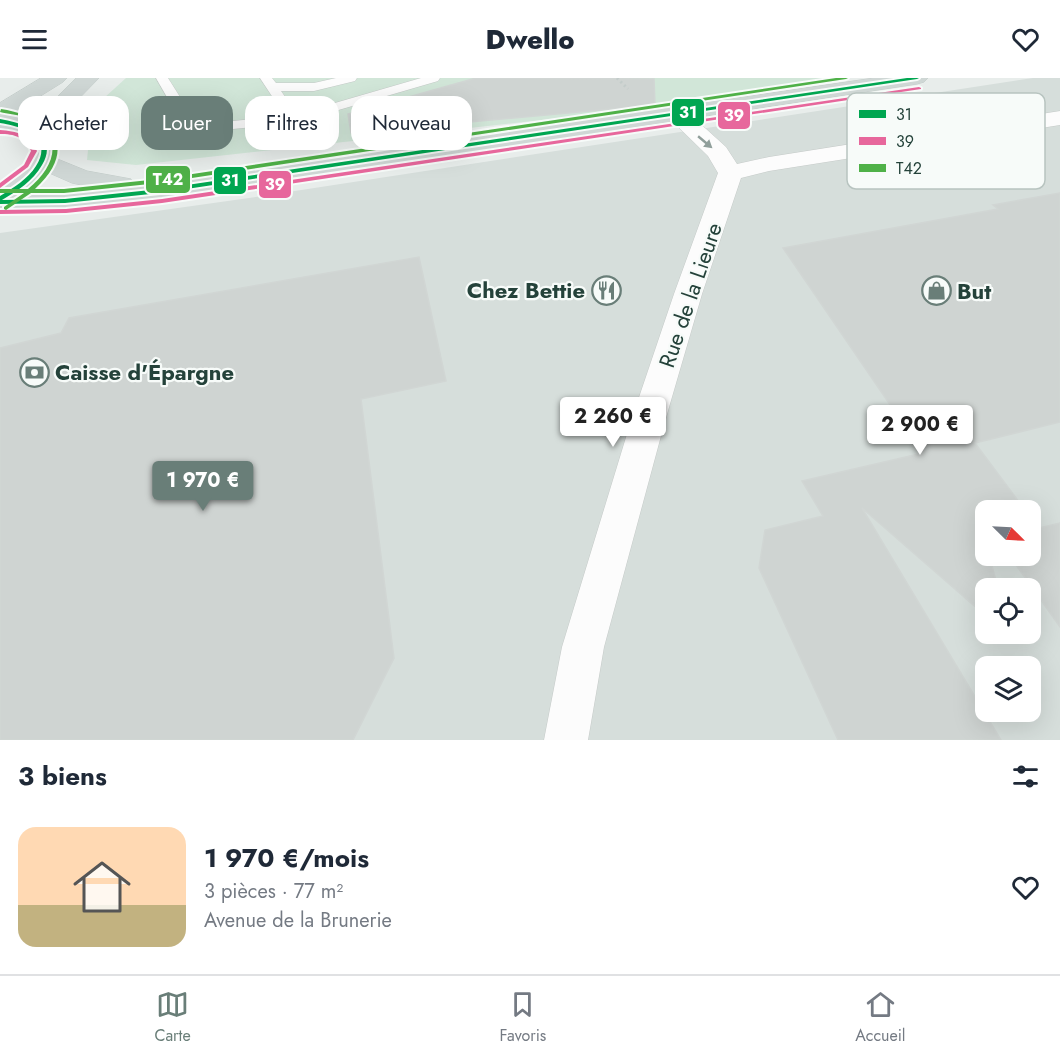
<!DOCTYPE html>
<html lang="fr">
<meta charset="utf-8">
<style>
:root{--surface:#fff;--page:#f6f6f7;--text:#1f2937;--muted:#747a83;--line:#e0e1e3;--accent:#697e78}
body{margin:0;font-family:Jost,sans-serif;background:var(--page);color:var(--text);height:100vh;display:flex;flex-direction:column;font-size:22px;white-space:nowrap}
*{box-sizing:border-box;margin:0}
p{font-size:20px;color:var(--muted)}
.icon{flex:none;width:33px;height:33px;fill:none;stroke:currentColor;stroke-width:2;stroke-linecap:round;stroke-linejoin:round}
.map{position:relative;height:662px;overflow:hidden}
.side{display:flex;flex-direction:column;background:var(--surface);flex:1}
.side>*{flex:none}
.guide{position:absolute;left:18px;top:18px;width:600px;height:54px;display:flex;gap:12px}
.needle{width:39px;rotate:114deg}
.tools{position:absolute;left:975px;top:422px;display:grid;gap:12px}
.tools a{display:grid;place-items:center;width:66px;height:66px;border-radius:12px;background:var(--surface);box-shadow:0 6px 24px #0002;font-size:30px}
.price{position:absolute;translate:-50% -51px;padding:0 14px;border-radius:6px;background:#fff;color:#222;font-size:20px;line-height:39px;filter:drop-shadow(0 2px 3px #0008)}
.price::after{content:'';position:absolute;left:50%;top:36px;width:18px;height:14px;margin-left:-9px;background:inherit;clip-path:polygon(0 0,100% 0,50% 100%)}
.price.on{background:var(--accent);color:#fff}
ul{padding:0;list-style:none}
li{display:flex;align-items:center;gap:18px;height:150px;padding:0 18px}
li span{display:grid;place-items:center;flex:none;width:168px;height:120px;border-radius:18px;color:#555}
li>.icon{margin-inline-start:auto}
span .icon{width:72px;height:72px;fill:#fffc;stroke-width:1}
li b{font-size:26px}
h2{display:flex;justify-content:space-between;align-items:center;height:72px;padding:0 18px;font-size:26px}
.chip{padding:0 21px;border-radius:18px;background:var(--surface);box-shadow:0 6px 24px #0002;font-size:21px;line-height:54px}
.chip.on{background:var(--accent);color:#fff}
header{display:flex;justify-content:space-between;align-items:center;height:78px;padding:0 18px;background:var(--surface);font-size:27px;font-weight:800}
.dock{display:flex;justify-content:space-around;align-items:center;height:84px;border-top:2px solid var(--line);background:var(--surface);font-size:16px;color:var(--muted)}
.dock a{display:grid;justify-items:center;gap:3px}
.dock .on{color:var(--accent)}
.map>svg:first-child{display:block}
</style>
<header><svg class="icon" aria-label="menu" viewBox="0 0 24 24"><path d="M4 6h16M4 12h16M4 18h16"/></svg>Dwello<svg class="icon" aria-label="heart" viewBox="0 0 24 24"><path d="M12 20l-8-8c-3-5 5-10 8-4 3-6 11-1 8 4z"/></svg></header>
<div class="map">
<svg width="1060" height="662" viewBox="0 0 1060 662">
<rect width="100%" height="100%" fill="#e8edeb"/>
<path fill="#d6dedb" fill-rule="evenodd" d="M1033,0H1060V662H0V155L249,120ZM986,432H1030V477H986ZM986,510H1030V555H986ZM986,588H1030V633H986Z"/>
<path fill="#d1e6d8" d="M126,0H843L586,37L136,87L87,82L92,31Z"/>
<g fill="#cfd4d2" stroke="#d1d6d4" stroke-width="1.5">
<path d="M476,0L654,1L655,27L351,55L348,36Z"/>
<path d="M1060,115V344L975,365L1025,432H986V443L976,430L986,464V477H989L998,510H986V538L862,430L1001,662H838L759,490L765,452L823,438L802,403L923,375L783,170L998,131L993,127Z"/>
<path d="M419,179L446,303L361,321L394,580L353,662H0V270L61,255L69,240Z"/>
<path d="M1030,439L1039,450L1060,445V549L1009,477H1030Z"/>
</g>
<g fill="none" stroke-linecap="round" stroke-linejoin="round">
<defs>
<g id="service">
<path d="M156,0H168L187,30L185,33H175Z"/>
<path d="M260,0H272L276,5H314L336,0H357L355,3L314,13H281L297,36L421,0H440L438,3L294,45L161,58L154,54L161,50L285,38Z"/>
</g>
<path id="minor" d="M676,29L684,31L726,69L737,86L769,79L1060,33V47L769,93L741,100L702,216L665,343L604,569L588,662H544L562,569L631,343L674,216L718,95L708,78L665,36L668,31Z"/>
<path id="primary" d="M41,0H67L63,4L10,37L33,43L76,0H99L55,45L50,57L55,65V80L87,93L131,101L134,108L874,0H928L924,4L917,6L160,121L65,131L0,132V109C10,103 23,95 29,85C42,63 19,51 0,50V25ZM47,94L72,105L100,111L25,115Z"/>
</defs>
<use href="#service" stroke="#c5cac8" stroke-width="1"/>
<use href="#minor" stroke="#c5cac8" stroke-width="1"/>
<use href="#primary" stroke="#c3ccc9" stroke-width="1"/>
<g stroke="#c3ccca" stroke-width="3" stroke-dasharray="2 3" stroke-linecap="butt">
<path d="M617,0L628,11"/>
<path d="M82,54L131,46"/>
</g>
<use href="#service" fill="#fcfcfc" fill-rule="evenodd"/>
<use href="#minor" fill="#fcfcfc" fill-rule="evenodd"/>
<use href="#primary" fill="#cfd7d5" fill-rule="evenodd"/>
<defs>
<path id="bus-1" d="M907,0H919L917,1L160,115L65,125L0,126V118C13,110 28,101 36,88C54,60 23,48 0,45V41C24,45 60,57 42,87C33,103 17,113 2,122L65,121L160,111Z"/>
<g id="bus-2">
<path d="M919,9L921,10V11L162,125L66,135L0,136V132L66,131L162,121Z"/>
<path d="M0,52C16,53 31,57 37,73L28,89L0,110V105L24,87L31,73C26,59 14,56 0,56Z"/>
</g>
<path id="bus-3" d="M836,0H848L846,1L159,105L64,115H31L6,132L4,131V129L24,115H0V111H28C57,87 66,55 23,39C16,36 8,36 0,34L1,31C52,39 80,69 35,111H64L159,101Z"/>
</defs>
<use href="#bus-1" stroke="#f7fbf9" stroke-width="4"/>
<use href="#bus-2" stroke="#f7fbf9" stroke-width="4"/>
<use href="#bus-3" stroke="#f7fbf9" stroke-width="4"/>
<use href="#bus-1" fill="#00a651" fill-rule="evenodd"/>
<use href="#bus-2" fill="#e7679c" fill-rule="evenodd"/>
<use href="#bus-3" fill="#4fb148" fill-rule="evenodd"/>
</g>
<defs><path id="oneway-solid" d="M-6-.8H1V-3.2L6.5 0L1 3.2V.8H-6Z" transform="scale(1.5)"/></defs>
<use fill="#909f9b" href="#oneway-solid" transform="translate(705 64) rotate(40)"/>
<defs>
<symbol id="restaurant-ring" viewBox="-11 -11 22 22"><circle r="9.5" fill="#f7fbf9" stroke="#697e78" stroke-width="1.5"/><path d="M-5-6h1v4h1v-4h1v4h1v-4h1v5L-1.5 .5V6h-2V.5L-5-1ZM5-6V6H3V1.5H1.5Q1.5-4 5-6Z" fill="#697e78"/></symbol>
<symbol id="shop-ring" viewBox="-11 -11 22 22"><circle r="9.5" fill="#f7fbf9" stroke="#697e78" stroke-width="1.5"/><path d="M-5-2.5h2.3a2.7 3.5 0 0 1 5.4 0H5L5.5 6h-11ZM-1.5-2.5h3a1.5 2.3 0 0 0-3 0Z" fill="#697e78"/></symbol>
<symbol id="bank-ring" viewBox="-11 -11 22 22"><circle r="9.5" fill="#f7fbf9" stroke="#697e78" stroke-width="1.5"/><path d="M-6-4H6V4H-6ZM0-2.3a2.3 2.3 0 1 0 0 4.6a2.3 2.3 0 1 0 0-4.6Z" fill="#697e78"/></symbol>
</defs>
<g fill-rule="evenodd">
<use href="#restaurant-ring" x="590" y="196" width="33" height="33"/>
<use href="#shop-ring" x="920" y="196" width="33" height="33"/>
<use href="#bank-ring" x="18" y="278" width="33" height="33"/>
</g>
<g text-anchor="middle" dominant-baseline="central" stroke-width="4.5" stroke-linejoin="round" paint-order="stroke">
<g font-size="22" font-weight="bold" fill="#24423a" stroke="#f7fbf9" text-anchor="start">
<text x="585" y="212" text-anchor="end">Chez Bettie</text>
<text x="957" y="213">But</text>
<text x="55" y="294">Caisse d'Épargne</text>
</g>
<g font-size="22" fill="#24423a" stroke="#f7fbf9">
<text transform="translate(690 217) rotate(-71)">Rue de la Lieure</text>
</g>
</g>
<rect x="847" y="15" width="198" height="96" rx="9" fill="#f7fbf9" stroke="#b8c4c0" stroke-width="1.5"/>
<rect x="859" y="32" width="27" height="8" fill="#00a651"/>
<rect x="859" y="59" width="27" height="8" fill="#e7679c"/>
<rect x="859" y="86" width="27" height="8" fill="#4fb148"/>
<g font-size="16" fill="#24423a">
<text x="896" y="42">31</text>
<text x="896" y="69">39</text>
<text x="896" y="96">T42</text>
</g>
<g stroke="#f7fbf9" stroke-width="2">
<rect x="671" y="20" width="34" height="29" rx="6" fill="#00a651"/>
<rect x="717" y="23" width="34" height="29" rx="6" fill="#e7679c"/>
<rect x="145" y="87" width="46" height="29" rx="6" fill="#4fb148"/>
<rect x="213" y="88" width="34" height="29" rx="6" fill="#00a651"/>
<rect x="258" y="92" width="34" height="29" rx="6" fill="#e7679c"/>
</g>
<g font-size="16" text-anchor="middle" font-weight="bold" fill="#fff">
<text x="688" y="40">31</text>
<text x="734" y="43">39</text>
<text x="168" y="107">T42</text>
<text x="230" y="108">31</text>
<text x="275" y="112">39</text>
</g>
</svg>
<div class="tools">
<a><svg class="needle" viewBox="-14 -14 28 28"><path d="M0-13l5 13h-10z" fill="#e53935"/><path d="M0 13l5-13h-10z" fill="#747a83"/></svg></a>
<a><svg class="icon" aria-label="locate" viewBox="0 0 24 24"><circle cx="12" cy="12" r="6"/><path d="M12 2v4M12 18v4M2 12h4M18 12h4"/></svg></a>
<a><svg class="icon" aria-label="layers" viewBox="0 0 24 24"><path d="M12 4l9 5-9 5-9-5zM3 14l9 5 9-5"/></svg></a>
</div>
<b class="price" style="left:613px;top:370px">2 260 €</b>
<b class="price" style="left:920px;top:378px">2 900 €</b>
<b class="price on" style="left:203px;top:434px">1 970 €</b>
<div class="guide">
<a class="chip">Acheter</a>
<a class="chip on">Louer</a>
<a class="chip">Filtres</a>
<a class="chip">Nouveau</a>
</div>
</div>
<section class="side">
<h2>3 biens<svg class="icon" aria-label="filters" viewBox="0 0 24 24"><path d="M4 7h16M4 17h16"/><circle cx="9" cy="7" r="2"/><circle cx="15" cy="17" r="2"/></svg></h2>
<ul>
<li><span style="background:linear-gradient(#ffd9b3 65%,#c2b280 0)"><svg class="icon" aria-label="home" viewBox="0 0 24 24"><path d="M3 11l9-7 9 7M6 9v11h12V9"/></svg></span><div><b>1 970 €/mois</b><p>3 pièces · 77 m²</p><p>Avenue de la Brunerie</p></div><svg class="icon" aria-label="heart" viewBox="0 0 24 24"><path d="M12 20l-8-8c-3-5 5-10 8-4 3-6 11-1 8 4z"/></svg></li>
</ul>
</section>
<nav class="dock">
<a class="on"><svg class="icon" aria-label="map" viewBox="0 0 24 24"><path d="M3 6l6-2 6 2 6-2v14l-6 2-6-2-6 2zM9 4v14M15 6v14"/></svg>Carte</a>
<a><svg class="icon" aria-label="saved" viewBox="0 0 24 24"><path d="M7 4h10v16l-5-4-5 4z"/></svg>Favoris</a>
<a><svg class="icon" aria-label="home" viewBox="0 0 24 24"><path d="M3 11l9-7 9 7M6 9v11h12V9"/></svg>Accueil</a>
</nav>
